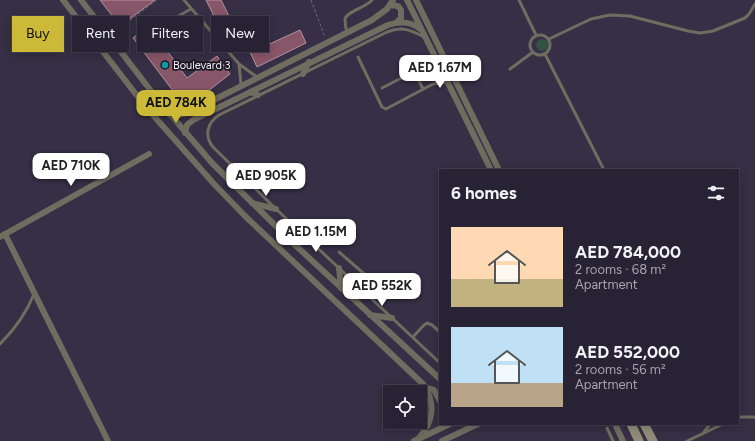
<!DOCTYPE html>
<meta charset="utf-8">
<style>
:root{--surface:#282334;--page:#342f40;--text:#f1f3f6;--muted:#a5a4ac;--line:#44404f;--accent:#ccb938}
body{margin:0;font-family:Figtree,sans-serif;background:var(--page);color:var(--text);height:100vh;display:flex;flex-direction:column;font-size:15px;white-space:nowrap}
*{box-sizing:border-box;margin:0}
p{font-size:13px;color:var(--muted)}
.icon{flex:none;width:22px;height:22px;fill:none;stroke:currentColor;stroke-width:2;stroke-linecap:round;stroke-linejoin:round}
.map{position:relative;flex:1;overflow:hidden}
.sheet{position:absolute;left:439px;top:169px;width:300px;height:256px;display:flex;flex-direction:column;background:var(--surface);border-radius:0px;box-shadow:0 2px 10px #0003,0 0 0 1px var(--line)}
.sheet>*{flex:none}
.guide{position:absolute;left:12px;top:16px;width:367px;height:36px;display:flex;gap:8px}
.fabs{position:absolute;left:383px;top:385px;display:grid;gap:8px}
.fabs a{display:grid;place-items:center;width:44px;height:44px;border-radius:0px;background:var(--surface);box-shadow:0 2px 10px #0003,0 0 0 1px var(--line);font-size:20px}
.price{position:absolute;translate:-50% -34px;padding:0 9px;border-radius:8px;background:#fff;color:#222;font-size:13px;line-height:26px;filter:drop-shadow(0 1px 2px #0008)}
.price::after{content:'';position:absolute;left:50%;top:24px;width:12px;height:9px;margin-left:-6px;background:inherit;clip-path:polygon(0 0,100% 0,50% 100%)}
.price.on{background:var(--accent);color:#111}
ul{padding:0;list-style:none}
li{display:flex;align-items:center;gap:12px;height:100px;padding:0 12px}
li span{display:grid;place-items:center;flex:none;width:112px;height:80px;border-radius:0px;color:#555}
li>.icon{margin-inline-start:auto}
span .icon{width:48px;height:48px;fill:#fffc;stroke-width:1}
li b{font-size:17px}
h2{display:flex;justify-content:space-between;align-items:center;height:48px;padding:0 12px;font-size:17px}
.pill{padding:0 14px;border-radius:0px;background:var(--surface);box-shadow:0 2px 10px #0003,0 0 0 1px var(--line);font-size:14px;line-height:36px}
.pill.on{background:var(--accent);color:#111}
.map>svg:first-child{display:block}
</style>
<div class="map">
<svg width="755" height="441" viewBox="0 0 755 441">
<rect width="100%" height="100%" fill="#362f45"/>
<circle fill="#325243" cx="542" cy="45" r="6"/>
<g fill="#885669" stroke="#b2939d">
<path d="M100,0H155L120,26Z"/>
<path d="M206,0H221L233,24L221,30Z"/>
<path d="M148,26L152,30V35L168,52L187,78L217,56L230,74L186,108L133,38Z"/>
<path d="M253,27L263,47L300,30L306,43L257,67L241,33Z"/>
</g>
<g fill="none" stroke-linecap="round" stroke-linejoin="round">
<g stroke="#716b7e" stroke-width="1" stroke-dasharray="3 2" stroke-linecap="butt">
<path d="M311,0L325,37"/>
<path d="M114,32L157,0"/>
</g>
<g stroke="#6f6c60" stroke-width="3">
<path d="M184,0L239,64L257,77"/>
<path d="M519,0L536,35"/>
<path d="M167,22L179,41L169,49L154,33L155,29L191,9"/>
<path d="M347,33C346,29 345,23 345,19C346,12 367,7 372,0"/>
<circle cx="540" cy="45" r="10"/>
<path d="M424,37C411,30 402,26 387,32L219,115C207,123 204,136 213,147L276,209L440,363"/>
<path d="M549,39L591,19L610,15L630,16L688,31L700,33L713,31L745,18L749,14L755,4"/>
<path d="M545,54L604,170"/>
<path d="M358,57L382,107L386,109L433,84L447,82"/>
<path d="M239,64L241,85"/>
<path d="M510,69L533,52"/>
<path d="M382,88L413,72L415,73L423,89"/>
<path d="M339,252L369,278V283L362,291"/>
<path d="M413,337L423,326L427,323L432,325L440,332"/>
<path d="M0,344C15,329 26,314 34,294"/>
<path d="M738,417H755"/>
<path d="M607,428L613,441"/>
<path d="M704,432L710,424"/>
<path d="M687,441L723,424"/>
</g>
<g stroke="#6f6c60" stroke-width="6">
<path d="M63,0L145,106L214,184L246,217L423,384C436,403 434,422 418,439"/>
<path d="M81,0L158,100L212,163L294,244L440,379"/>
<path d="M407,0L491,170"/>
<path d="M416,0L499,170"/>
<path d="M390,5L398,6L401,10V18L397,22"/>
<path d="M303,74L309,62"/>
<path d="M250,92L258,95"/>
<path d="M170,115H178L188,113L372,20L387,9L393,0"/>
<path d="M185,133L187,125L193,120L388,25C400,21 410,21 420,29"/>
<path d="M252,203L276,209"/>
<path d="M5,234L108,441"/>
<path d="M0,237L149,154"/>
<path d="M339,268L341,288"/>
<path d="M370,315L392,318"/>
<path d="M426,388L434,390L440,401"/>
<path d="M615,424L623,441"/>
<path d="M414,441L450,424"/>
<path d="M442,441L478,424"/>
</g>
<g stroke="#908b79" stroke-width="9">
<path d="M631,424L639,441"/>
<path d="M644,424L653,441"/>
</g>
</g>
<circle fill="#0f9aa8" stroke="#1c1923" stroke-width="1.5" cx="165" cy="65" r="4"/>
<g text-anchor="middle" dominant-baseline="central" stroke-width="3.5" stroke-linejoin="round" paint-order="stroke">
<g font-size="11" fill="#f3effd" stroke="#1c1923" text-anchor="start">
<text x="173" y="65">Boulevard 3</text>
</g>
</g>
</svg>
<div class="fabs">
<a><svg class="icon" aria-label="locate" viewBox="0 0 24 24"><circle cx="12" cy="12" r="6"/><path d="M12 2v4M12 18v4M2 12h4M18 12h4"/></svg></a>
</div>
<b class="price" style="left:440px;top:89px">AED 1.67M</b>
<b class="price on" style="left:176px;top:124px">AED 784K</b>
<b class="price" style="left:71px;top:187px">AED 710K</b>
<b class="price" style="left:266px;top:197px">AED 905K</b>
<b class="price" style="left:316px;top:253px">AED 1.15M</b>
<b class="price" style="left:382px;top:307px">AED 552K</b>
<div class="guide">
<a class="pill on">Buy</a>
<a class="pill">Rent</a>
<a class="pill">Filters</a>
<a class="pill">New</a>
</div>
<section class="sheet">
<h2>6 homes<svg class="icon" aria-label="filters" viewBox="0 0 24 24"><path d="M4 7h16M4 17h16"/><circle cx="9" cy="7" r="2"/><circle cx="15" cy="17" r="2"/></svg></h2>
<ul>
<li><span style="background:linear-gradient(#ffd9b3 65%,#c2b280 0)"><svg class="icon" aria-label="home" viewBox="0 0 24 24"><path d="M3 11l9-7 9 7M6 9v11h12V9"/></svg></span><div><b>AED 784,000</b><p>2 rooms · 68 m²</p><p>Apartment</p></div></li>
<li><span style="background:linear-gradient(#bfe0f5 70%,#b9a48a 0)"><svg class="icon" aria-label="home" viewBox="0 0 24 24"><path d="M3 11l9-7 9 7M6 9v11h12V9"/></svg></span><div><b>AED 552,000</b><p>2 rooms · 56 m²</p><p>Apartment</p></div></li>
</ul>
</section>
</div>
